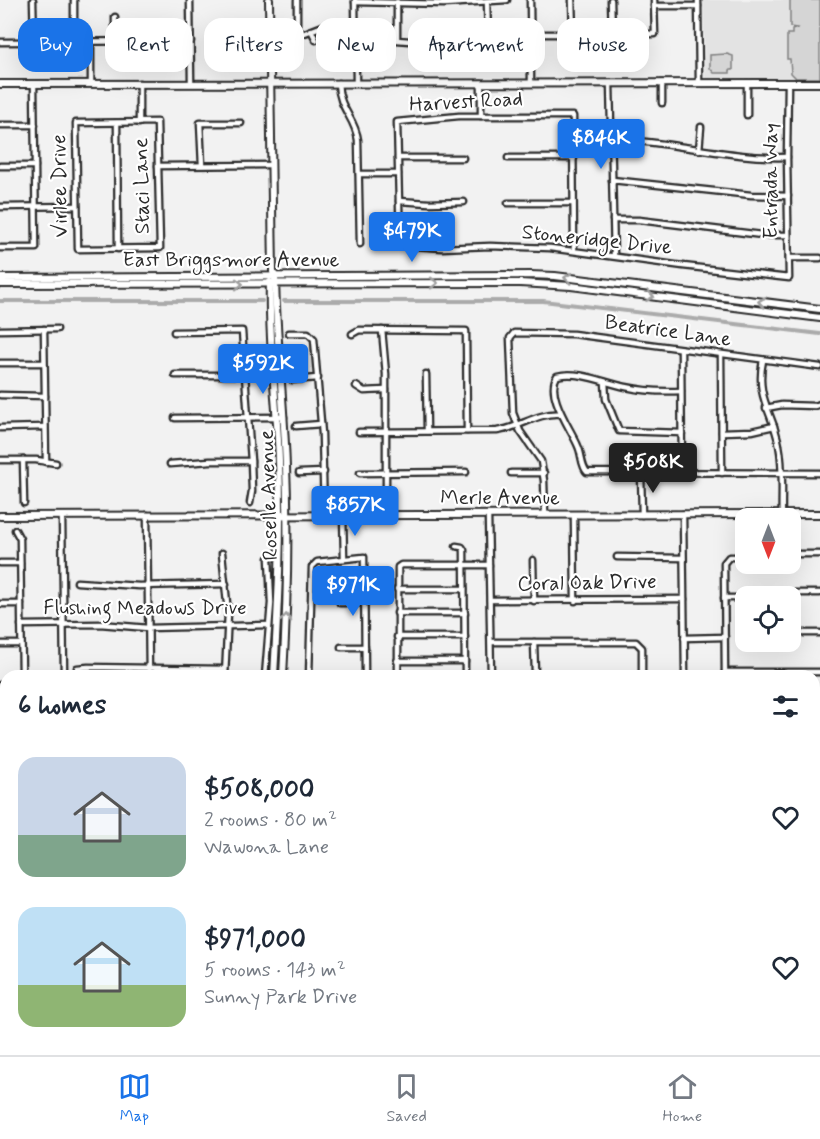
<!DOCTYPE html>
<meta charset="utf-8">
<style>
:root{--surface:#fff;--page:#f6f6f7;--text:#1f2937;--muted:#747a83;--line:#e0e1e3;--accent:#1a73e8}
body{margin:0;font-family:Mynerve,sans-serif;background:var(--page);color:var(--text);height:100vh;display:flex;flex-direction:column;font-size:22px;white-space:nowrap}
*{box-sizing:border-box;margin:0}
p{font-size:20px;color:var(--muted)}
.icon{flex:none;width:33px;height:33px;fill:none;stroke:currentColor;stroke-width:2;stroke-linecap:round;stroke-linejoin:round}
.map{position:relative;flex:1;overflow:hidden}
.sheet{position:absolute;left:0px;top:670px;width:820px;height:386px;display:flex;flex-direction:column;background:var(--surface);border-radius:18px 18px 0 0;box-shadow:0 6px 24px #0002}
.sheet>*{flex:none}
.banner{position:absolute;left:18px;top:18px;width:784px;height:54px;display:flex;gap:12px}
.needle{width:39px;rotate:180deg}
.buttons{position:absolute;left:735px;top:508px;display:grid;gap:12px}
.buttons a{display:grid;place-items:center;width:66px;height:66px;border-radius:12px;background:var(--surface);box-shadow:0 6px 24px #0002;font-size:30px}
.price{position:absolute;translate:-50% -51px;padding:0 14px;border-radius:6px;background:var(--accent);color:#fff;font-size:20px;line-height:39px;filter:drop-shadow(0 2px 3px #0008)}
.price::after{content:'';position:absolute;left:50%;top:36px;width:18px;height:14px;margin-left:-9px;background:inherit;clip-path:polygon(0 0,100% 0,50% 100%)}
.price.on{background:#222;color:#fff}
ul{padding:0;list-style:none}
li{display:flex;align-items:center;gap:18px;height:150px;padding:0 18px}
li span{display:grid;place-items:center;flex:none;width:168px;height:120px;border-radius:18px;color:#555}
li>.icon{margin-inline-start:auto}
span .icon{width:72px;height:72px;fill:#fffc;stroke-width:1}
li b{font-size:26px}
h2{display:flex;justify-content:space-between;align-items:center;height:72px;padding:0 18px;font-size:26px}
.pill{padding:0 21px;border-radius:18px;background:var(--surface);box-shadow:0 6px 24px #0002;font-size:21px;line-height:54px}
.pill.on{background:var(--accent);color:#fff}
.dock{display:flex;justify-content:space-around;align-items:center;height:84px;border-top:2px solid var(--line);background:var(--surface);font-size:16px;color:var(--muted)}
.dock a{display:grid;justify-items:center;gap:3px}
.dock .on{color:var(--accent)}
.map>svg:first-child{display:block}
</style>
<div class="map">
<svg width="820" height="1055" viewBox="0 0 820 1055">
<rect width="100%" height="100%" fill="#f2f2f2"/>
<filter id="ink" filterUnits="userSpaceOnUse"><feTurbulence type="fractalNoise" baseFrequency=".0167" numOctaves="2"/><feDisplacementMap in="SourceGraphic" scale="12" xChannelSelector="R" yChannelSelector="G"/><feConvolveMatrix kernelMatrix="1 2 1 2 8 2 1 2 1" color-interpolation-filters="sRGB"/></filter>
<g filter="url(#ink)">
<path fill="#e3e3e3" d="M703,0H820V79L705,78Z"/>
<g fill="#d5d5d5" stroke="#808080" stroke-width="1.5">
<path d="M790,0H820V78H796L791,73L790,59H787V34H792V30L797,28L790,27Z"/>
<path d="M727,54L733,56V70H730V73H714L710,68V55Z"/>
</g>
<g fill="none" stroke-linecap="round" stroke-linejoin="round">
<g stroke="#ababab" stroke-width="4">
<path d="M0,301H262"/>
<path d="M284,301H543L820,334"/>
</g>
<defs>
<g id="street">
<path d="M33,0L34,42"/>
<path d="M74,0V42"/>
<path d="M190,0L191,83"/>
<path d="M297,0V36"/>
<path d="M355,0L356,83"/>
<path d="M530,0L531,83"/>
<path d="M572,0L573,34"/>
<path d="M611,0L612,34"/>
<path d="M698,0L699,83"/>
<path d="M355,2L444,4L507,0"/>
<path d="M397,2V40L435,43L488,40L487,2"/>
<path d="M654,6H698"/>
<path d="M115,17V41"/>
<path d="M311,30L316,40"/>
<path d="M531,34H655L654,0"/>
<path d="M270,38L297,36L328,24H356"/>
<path d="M91,41V83"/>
<path d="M0,42L191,41"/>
<path d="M139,83V123"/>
<path d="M338,83C339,110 355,117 358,140L360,244"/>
<path d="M481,83V116"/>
<path d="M610,83L614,256"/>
<path d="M662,103V83"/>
<path d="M747,115V83"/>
<path d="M157,122L160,248L78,249L76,123Z"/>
<path d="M117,123L118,249"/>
<path d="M0,125H35"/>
<path d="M612,140C670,140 728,159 787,157"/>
<path d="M699,150L701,127"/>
<path d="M398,158H463"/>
<path d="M508,158H574"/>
<path d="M202,165L200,123H241"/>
<path d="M0,166H35"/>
<path d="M158,166L271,165"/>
<path d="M359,174H398"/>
<path d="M612,180L751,195L788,196"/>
<path d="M399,201L429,203L464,202"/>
<path d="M508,203H573"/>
<path d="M0,207L77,206"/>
<path d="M613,220H639L762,235H788"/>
<path d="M0,248H36L34,84"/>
<path d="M574,251L573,116H459L397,122L400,245L442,248L490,246L550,248L683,266L789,278L787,157L788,83"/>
<path d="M789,258H820"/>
<path d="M44,329L46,462"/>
<path d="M0,330L57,329"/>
<path d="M382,330L386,374V515"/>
<path d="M174,332L242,331L251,461L252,491L250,503"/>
<path d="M289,333H308L314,339L322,434L324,514"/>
<path d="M352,334L359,330L466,331L467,431"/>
<path d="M681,349L682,473"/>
<path d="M721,355L722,473"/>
<path d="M763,360C755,398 773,412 779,445C784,469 781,495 782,519"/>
<path d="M0,363H44"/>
<path d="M426,374L427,431"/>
<path d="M175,375H245"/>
<path d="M292,380L318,378"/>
<path d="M605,382L606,399L619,431L682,433"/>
<path d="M356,386L364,391L386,390"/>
<path d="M681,391C663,392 644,391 626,387C605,383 578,370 557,376C545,394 571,429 578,446C582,454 581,466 587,472L820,473"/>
<path d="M0,395L45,396"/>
<path d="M766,408L782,405L815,406L820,404"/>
<path d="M175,418L284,417"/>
<path d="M296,426L321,424"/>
<path d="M0,428L45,427"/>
<path d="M359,432L497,431C520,428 537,412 561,414"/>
<path d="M722,432L752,431L774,426"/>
<path d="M0,460H36L56,463"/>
<path d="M23,460L24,503"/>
<path d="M170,464L210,461H251"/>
<path d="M299,473L324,472"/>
<path d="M360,473L466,472"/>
<path d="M511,473H544"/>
<path d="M641,474L642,515"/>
<path d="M545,514L544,481L541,461L520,431L513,413L510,338L514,333L573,334L820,367"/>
<path d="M683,514L685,676"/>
<path d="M147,515L149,676"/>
<path d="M343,515L344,559"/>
<path d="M488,515L491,676"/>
<path d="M574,515L575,601"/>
<path d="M62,516L64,676"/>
<path d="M15,530L20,539L22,676"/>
<path d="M456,546L462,547L464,550L465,676"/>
<path d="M222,553L228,613L225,676"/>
<path d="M790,554H820"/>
<path d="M617,557L683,558"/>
<path d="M533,560L534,601"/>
<path d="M0,563H20"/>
<path d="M77,582L139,586L226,584"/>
<path d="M397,589H464"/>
<path d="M757,597L780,593H820"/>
<path d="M724,598H746"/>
<path d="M490,600L684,599"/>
<path d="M340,603H364"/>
<path d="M0,604H21"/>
<path d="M397,613H465"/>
<path d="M21,625L100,624L148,628L269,625"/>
<path d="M790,633H820"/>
<path d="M397,637H465"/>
<path d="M684,638L725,637"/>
<path d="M491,642H636L642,648V676"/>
<path d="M534,642L535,673"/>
<path d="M0,644H21"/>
<path d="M341,647H365"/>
<path d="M397,661H465"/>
<path d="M77,668L88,667L225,669"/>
<path d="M725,672H820"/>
<path d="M265,676L271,603L269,558"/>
<path d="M309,676L312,567L317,562L364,557L365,676"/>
<path d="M398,676V567L401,565H489"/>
<path d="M725,676L724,563L729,557H746"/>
<path d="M0,685H6"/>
<path d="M814,712H820"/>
<path d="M814,792L820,793"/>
<path d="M0,801L6,804"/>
<path d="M0,862L6,853"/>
<path d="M814,908L820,909"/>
<path d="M0,980H6"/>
<path d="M0,1022H6"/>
<path d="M814,1025H820"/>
<path d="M24,1050V1055"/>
<path d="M68,1050V1055"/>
<path d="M111,1050L112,1055"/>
<path d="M456,1050V1055"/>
<path d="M499,1050V1055"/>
<path d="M542,1050V1055"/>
<path d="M677,1050V1055"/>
</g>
<g id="secondary">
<path d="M269,0L273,272L275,276C276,340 284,403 286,467C289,537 287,607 283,676"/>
<path d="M0,84L820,83"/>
<path d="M0,278L530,275L555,276L820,309"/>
<path d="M270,282C268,342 277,401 279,461C282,533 278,605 274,676"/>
<path d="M0,284L520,283L571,286L820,318"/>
<path d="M0,516L820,514"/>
<path d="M0,738L6,735"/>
<path d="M814,753H820"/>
<path d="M0,947H6"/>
<path d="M814,948H820"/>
<path d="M0,954H6"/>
<path d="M814,955H820"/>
<path d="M280,1050V1055"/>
<path d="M287,1050V1055"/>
</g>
</defs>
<use href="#street" stroke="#2b2b2b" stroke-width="9"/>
<use href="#secondary" stroke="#2b2b2b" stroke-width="10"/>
<use href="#street" stroke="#fff" stroke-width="4.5"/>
<use href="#secondary" stroke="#fff" stroke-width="6"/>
</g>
<defs><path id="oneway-chevron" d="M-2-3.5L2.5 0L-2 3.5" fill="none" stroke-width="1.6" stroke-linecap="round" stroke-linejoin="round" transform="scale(1.5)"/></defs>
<g stroke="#a0a0a0">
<use href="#oneway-chevron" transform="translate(568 278) rotate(-173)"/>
<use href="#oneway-chevron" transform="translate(434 283)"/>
<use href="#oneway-chevron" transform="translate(239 284)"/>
<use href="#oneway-chevron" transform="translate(650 296) rotate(7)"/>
<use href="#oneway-chevron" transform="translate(762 302) rotate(-173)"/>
<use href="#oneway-chevron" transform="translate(286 618) rotate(-87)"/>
</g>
</g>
<g text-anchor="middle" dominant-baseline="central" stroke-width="4.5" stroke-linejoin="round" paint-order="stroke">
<g font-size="21" fill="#2b2b2b" stroke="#fff">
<text transform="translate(466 102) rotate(-3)">Harvest Road</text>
<text transform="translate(771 181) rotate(-90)">Entrada Way</text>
<text transform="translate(60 186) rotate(-91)">Virlee Drive</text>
<text transform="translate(142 186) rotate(-91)">Staci Lane</text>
<text transform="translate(597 240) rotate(6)">Stoneridge Drive</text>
<text x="231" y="260">East Briggsmore Avenue</text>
<text transform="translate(668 331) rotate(8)">Beatrice Lane</text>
<text transform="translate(269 495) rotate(-92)">Roselle Avenue</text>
<text x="500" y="498">Merle Avenue</text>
<text transform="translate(587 583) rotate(-1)">Coral Oak Drive</text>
<text x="145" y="608">Flushing Meadows Drive</text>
</g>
</g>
</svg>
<div class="buttons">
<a><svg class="needle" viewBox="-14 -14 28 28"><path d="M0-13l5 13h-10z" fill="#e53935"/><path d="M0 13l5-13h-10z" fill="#747a83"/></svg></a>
<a><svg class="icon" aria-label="locate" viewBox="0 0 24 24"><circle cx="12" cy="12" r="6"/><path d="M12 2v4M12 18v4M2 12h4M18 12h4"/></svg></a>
</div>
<b class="price" style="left:601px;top:170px">$846K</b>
<b class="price" style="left:412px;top:263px">$479K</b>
<b class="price" style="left:263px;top:395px">$592K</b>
<b class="price on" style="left:653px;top:494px">$508K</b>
<b class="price" style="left:355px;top:537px">$857K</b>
<b class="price" style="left:353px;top:617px">$971K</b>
<div class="banner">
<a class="pill on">Buy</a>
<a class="pill">Rent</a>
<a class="pill">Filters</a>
<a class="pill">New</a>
<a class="pill">Apartment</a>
<a class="pill">House</a>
</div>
<section class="sheet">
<h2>6 homes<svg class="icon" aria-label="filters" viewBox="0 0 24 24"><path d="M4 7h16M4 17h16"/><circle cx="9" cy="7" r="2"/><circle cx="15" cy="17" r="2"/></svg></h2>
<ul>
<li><span style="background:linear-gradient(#c9d6e8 65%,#7fa58c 0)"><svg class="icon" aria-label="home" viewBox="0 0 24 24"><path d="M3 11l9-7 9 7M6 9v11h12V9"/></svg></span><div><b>$508,000</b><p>2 rooms · 80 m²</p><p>Wawona Lane</p></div><svg class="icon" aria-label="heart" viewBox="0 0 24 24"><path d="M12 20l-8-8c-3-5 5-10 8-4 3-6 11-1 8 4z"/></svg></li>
<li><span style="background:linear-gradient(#bfe0f5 65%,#8fb573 0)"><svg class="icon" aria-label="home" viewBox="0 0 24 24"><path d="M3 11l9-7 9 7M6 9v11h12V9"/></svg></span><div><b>$971,000</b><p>5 rooms · 143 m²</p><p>Sunny Park Drive</p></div><svg class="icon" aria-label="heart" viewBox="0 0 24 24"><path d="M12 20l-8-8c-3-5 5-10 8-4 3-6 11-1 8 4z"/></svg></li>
</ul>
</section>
</div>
<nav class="dock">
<a class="on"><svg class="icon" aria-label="map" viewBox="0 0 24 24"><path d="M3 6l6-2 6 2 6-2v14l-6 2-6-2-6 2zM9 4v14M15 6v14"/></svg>Map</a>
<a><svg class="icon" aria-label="saved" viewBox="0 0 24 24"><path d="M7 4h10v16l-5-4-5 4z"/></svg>Saved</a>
<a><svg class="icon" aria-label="home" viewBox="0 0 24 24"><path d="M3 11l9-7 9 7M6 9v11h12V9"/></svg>Home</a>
</nav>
